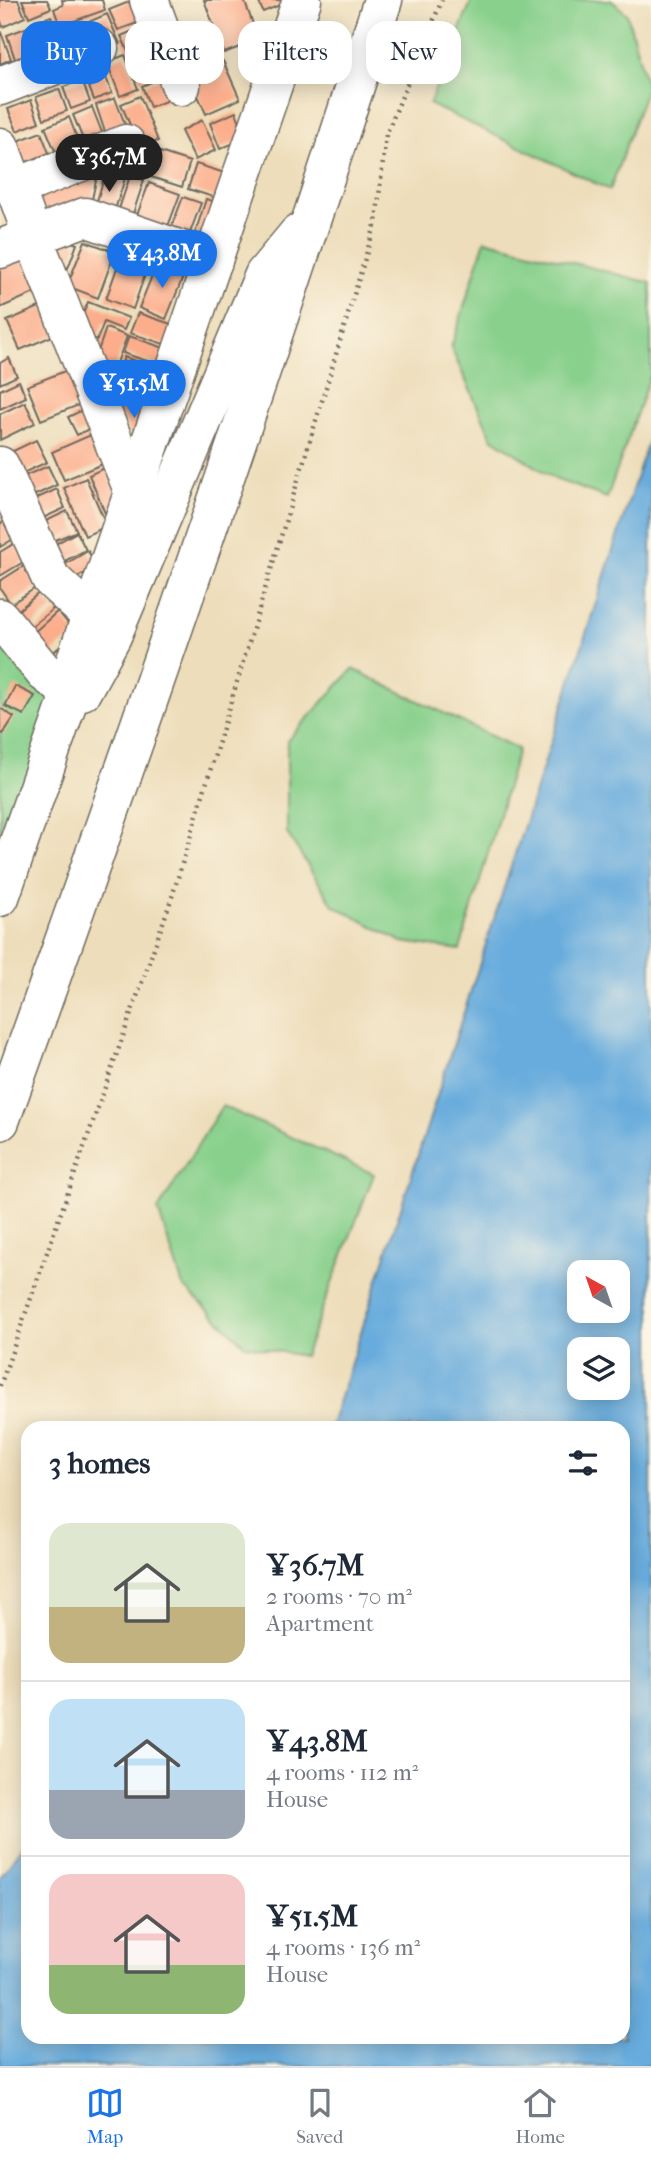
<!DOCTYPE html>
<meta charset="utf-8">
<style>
:root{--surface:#fff;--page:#f2f2f3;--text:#1f2937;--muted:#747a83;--line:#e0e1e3;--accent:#1a73e8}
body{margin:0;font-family:"IM FELL French Canon",serif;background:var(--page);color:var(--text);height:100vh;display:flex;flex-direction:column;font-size:26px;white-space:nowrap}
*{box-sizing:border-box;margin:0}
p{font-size:23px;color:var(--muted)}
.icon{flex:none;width:38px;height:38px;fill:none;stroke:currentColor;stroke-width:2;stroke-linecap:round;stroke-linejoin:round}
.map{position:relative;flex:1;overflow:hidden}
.side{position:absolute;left:21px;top:1421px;width:609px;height:623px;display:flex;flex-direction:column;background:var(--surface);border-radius:21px;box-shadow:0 4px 18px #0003}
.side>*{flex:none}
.banner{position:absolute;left:21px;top:21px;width:609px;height:63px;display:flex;gap:14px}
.needle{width:46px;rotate:320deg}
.tools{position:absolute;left:567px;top:1260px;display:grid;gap:14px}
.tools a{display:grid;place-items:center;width:63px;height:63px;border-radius:14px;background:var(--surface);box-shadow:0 4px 18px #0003;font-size:35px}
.price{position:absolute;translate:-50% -60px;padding:0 16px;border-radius:24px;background:var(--accent);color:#fff;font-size:23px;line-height:46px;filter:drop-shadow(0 2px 4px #0008)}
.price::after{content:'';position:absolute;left:50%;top:42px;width:21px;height:16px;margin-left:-10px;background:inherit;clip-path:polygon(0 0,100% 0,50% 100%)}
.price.current{background:#222;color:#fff}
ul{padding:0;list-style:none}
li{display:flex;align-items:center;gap:21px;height:175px;padding:0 28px}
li+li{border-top:2px solid var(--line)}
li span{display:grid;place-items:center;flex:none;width:196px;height:140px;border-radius:21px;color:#555}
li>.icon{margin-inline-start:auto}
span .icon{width:84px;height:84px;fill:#fffc;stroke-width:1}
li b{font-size:30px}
h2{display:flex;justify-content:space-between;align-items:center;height:84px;padding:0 28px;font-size:30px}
.tag{padding:0 24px;border-radius:21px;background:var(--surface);box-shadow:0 4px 18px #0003;font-size:24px;line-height:63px}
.tag.current{background:var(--accent);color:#fff}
.tabs{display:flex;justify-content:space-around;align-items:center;height:98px;border-top:2px solid var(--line);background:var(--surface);font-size:19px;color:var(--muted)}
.tabs a{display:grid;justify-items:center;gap:4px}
.tabs .current{color:var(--accent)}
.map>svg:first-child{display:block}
</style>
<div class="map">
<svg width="651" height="2066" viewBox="0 0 651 2066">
<rect width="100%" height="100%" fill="#fcf5e5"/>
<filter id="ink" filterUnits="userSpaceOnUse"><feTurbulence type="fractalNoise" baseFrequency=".0143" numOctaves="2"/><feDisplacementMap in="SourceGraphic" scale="14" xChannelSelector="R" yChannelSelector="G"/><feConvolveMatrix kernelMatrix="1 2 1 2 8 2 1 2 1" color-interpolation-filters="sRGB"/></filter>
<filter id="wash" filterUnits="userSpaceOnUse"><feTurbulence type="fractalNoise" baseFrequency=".00686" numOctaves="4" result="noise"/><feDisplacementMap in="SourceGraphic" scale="28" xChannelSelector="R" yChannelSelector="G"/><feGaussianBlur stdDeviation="1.57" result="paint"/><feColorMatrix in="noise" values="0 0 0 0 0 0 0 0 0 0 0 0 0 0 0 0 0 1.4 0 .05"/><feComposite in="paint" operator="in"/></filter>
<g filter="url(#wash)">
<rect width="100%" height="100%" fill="#edddba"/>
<g fill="#88d08c" stroke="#5a7e5c" stroke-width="2">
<path d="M472,0H611L627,14L647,87L610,190L429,104Z"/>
<path d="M485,240L651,283V373L607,498L555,479L492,438L451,348Z"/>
<path d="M0,639L58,705L0,870Z"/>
<path d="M353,669L518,749L460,950L402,942L333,905L287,833V741Z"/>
<path d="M222,1106L374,1174L304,1356L245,1345L183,1286L158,1210Z"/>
</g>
<path fill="#67acdd" stroke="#496c84" stroke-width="2" fill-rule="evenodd" d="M651,432V2066H0V1877L28,1839V2037H623V1428H330ZM579,1272H618V1311H579ZM579,1349H618V1388H579Z"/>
<g id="blocks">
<g fill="#fcae8c">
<path d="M0,0H18L25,17L3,27L0,19Z"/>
<path d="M22,0H47L51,8L29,17Z"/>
<path d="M62,0H102L105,10L60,26L54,9L63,5Z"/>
<path d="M134,0L143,21L118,30L109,10Z"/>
<path d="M204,0H244L259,40L224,53Z"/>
<path d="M258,0H284L285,3L263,12Z"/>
<path d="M107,14L120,44L105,50L71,52L63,33Z"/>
<path d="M51,16L63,45L42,53L31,24Z"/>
<path d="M144,26L153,45L130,55L121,36Z"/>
<path d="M28,27L38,54L16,62L7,35Z"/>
<path d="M0,30L11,59L0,64Z"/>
<path d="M210,31L220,55L192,66L183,43Z"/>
<path d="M157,48L166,70L141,81L132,59Z"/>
<path d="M125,55L138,89L120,96L107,62Z"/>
<path d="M223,61L240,99L206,114L189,75Z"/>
<path d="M104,72L112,93L94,100L86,79Z"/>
<path d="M165,76L174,98L150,107L142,86Z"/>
<path d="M82,80L90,102L71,109L63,87Z"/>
<path d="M59,89L67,111L44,119L36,97Z"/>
<path d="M140,96L158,141L140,148L121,104Z"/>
<path d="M115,98L126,127L106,135L96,105Z"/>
<path d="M31,100L39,122L17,131L8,109Z"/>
<path d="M92,107L103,135L84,142L73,115Z"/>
<path d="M236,112L246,138L220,149L210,123Z"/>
<path d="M69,117L79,143L56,153L45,127Z"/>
<path d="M202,120L216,150L195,160L181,131Z"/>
<path d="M41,132L49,153L24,163L15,142Z"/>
<path d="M160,152L190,162L182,187L151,177Z"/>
<path d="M196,164L231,175L223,200L188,189Z"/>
<path d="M107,168L126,175L112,219L93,214Z"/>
<path d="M98,171L91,204L47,221L37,194Z"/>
<path d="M130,176L144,180L130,223L116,218Z"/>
<path d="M149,183L180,194L164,237L133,226Z"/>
<path d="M183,197L201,203L187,241L169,234Z"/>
<path d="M206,199L226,205L211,252L191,246Z"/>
<path d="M62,238L77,244L68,268L52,263Z"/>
<path d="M85,241L115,252L98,298L67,286Z"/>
<path d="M123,251L150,260L133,309L106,299Z"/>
<path d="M27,257L41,290L0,308V269Z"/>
<path d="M158,261L185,272L166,319L139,308Z"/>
<path d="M88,302L129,318L124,330L104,322L97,340L76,332Z"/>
<path d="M44,305L57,334L20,350L7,321Z"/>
<path d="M138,313L177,326L170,346L130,333Z"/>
<path d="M106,328L127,336L109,384L94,363Z"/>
<path d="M129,336L170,350L165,367L123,353Z"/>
<path d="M124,357L162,370L156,387L118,375Z"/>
<path d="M9,358L17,376L0,384V363Z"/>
<path d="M75,367L89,401L41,420L27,386Z"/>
<path d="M115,377L154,390L149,407L109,394Z"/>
<path d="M19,381L26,397L0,409V390Z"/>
<path d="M114,401L149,411L138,449Z"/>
<path d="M25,402L35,423L0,440V414Z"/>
<path d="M89,407L97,425L77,435L68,417Z"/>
<path d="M93,434L105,463L64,480L52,452Z"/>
<path d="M36,440L47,462L21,474L11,452Z"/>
<path d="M48,466L57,485L31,497L22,477Z"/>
<path d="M106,467L119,498L107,518L89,475Z"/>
<path d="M86,478L107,526L85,536L64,488Z"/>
<path d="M57,489L65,508L41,519L33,500Z"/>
<path d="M67,511L77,531L51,542L42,523Z"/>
<path d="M5,521L15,538L0,547V524Z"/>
<path d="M77,532L86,550L61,563L52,546Z"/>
<path d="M15,543L25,561L0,576V552Z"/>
<path d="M88,551L97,567L70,581L62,566Z"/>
<path d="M27,564L40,585L11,604L0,588V581Z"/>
<path d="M40,592L53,609L28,629L15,613Z"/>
<path d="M58,611L76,633L50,655L32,634Z"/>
<path d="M15,686L35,696L24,715L5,706Z"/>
<path d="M0,708L14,717L3,734L0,732Z"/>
</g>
</g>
</g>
<g filter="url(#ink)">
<use href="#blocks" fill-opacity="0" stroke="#6f695d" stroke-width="2"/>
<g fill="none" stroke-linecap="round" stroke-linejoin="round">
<defs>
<g id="street">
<path d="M149,0L181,86"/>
<path d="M0,86L99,48"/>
<path d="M0,147L33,237L134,493"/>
<path d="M15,188L126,144"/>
<path d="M0,249L85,217L213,261"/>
<path d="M0,466L51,579L91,616"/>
<path d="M0,618L45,673L66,689L82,691L112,636L264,275L298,234"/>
<path d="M0,897L67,704L66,689L302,0"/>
<path d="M0,1121C133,750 262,376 383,0"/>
</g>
</defs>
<use href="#street" stroke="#6f695d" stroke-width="41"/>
<path stroke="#6f695d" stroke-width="4.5" stroke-dasharray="2 5" stroke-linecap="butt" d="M0,1386L172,897L376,222L386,135L442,0"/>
<use href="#street" stroke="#fff" stroke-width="38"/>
</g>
</g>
</svg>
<div class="tools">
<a><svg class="needle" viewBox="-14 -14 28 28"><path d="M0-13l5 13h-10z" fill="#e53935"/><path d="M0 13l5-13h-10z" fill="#747a83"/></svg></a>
<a><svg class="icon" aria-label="layers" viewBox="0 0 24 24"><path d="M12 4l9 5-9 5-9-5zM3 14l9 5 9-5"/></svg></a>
</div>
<b class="price current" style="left:109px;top:194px">¥36.7M</b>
<b class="price" style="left:162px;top:290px">¥43.8M</b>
<b class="price" style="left:134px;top:420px">¥51.5M</b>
<div class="banner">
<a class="tag current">Buy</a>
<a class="tag">Rent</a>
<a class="tag">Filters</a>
<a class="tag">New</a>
</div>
<section class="side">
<h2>3 homes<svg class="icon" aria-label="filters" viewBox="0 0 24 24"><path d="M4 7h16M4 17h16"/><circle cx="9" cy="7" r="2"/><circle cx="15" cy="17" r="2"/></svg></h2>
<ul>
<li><span style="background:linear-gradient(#dfe7d0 60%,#c2b280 0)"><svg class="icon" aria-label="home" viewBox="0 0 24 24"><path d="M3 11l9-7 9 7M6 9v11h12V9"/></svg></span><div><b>¥36.7M</b><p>2 rooms · 70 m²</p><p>Apartment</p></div></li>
<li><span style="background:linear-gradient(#bfe0f5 65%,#9aa5b1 0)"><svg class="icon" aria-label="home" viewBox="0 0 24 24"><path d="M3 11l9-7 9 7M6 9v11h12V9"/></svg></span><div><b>¥43.8M</b><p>4 rooms · 112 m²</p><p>House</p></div></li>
<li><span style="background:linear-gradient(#f6c9c9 65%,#8fb573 0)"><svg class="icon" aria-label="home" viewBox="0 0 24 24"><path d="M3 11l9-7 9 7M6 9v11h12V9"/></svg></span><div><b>¥51.5M</b><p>4 rooms · 136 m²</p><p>House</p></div></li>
</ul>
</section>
</div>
<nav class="tabs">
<a class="current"><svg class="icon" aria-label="map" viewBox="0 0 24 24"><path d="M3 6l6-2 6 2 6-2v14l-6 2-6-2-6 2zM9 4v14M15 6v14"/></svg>Map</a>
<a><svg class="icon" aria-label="saved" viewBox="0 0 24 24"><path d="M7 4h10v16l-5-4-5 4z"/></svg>Saved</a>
<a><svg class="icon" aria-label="home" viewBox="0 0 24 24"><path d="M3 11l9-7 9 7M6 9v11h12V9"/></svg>Home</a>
</nav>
